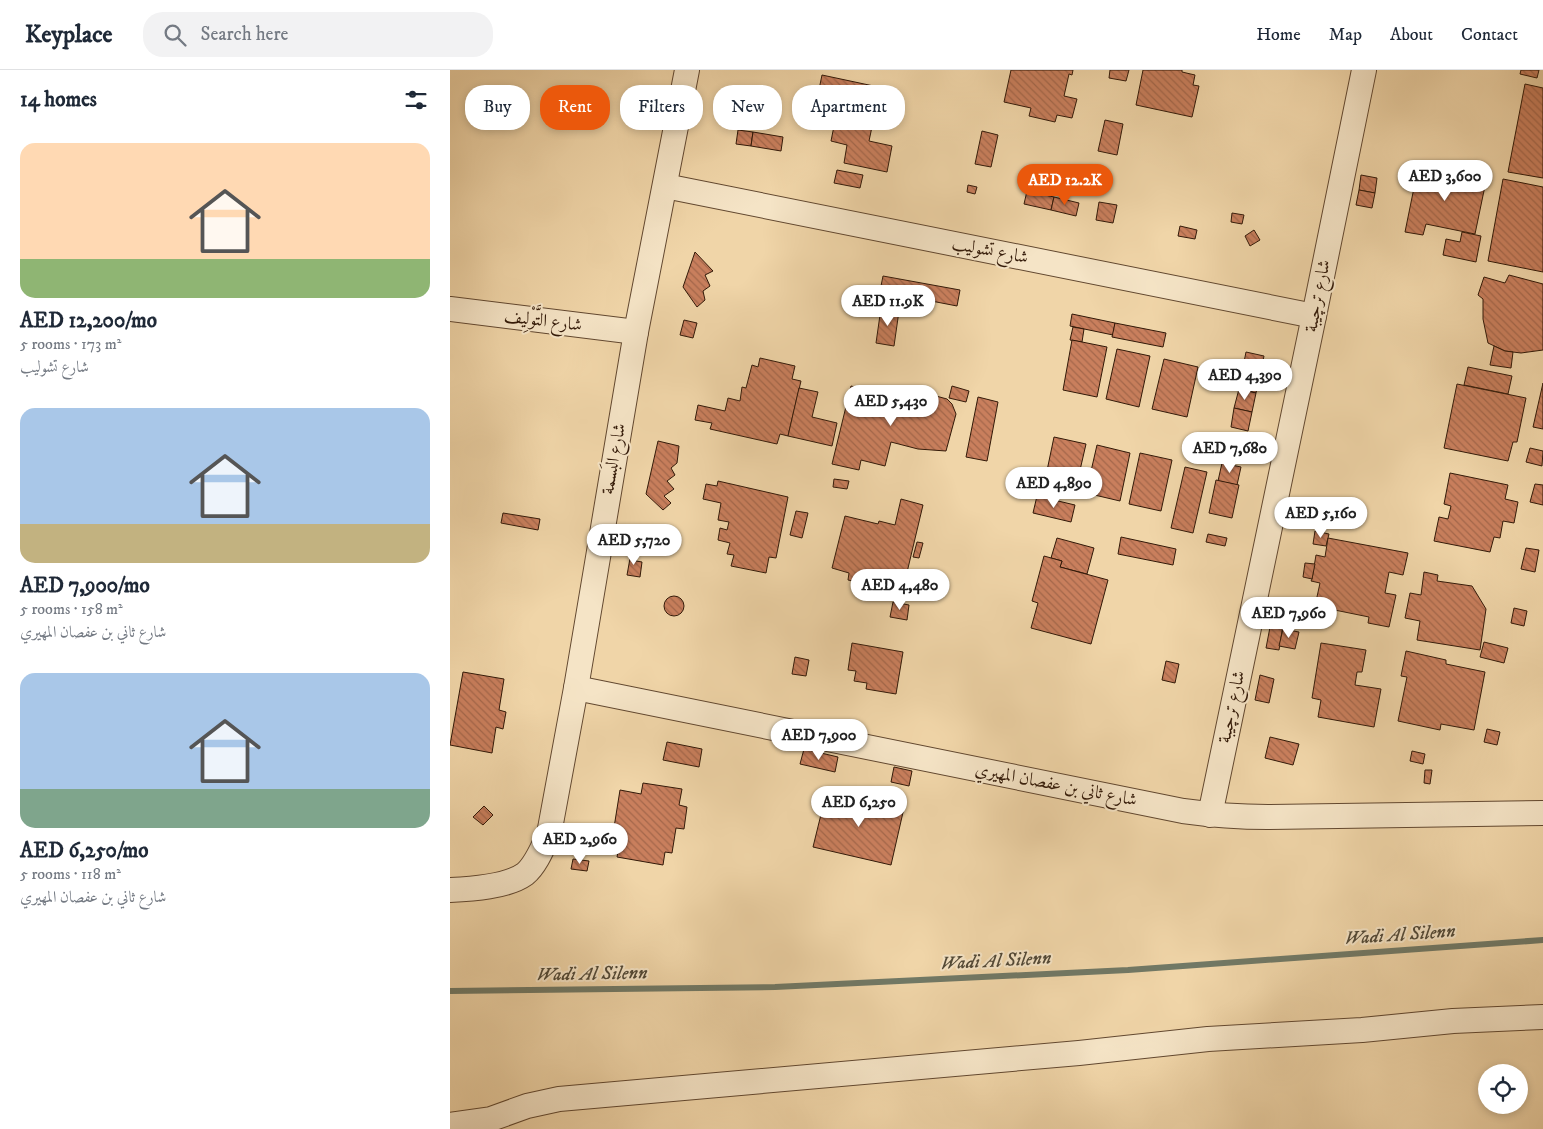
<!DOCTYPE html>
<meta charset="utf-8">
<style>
:root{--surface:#fff;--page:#f2f2f3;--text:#1f2937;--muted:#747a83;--line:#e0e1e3;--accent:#ea580c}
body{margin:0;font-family:"IM FELL DW Pica",Amiri,serif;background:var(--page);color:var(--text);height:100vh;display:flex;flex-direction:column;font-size:19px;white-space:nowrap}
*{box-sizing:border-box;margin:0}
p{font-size:16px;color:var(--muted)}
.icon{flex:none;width:28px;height:28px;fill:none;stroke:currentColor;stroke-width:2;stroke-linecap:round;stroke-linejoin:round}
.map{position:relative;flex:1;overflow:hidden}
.drawer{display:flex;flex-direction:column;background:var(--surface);width:450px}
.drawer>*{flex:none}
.banner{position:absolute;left:15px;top:15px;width:475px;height:45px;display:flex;gap:10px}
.controls{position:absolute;left:1028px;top:994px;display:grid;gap:10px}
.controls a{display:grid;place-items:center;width:50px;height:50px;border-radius:50%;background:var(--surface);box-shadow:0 2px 8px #0003;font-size:25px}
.price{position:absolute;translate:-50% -42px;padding:0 11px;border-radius:18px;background:#fff;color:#222;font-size:16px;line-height:32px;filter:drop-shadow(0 1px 2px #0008)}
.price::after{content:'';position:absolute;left:50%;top:30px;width:15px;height:11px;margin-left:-8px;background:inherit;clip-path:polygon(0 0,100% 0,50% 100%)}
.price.selected{background:var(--accent);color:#fff}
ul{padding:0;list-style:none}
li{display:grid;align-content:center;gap:10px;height:265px;padding:0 20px}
li span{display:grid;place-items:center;height:155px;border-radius:15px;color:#555}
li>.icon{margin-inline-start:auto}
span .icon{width:90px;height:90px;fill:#fffc;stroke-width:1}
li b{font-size:21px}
h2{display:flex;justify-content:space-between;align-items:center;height:60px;padding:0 20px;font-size:21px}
.tag{padding:0 18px;border-radius:20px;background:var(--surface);box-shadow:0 2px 8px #0003;font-size:18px;line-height:45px}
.tag.selected{background:var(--accent);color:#fff}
header{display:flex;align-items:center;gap:30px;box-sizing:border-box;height:70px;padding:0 25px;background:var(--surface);border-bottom:1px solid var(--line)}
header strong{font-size:24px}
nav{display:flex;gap:28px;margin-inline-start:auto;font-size:18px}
.search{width:350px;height:45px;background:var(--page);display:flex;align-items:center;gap:12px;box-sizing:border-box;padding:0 18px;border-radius:20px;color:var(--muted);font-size:19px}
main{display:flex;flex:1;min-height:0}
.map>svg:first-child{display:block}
</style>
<header>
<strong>Keyplace</strong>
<div class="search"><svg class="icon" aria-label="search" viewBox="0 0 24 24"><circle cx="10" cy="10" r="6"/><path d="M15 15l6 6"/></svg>Search here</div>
<nav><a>Home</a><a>Map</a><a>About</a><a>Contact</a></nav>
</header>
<main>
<section class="drawer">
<h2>14 homes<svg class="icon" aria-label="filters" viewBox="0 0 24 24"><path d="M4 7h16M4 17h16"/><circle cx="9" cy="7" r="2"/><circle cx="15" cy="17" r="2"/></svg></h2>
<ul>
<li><span style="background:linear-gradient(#ffd9b3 75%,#8fb573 0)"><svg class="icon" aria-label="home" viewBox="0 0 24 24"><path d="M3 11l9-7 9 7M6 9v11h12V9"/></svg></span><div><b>AED 12,200/mo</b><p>5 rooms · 173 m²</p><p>شارع تشوليب</p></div></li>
<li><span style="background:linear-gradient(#a9c7e8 75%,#c2b280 0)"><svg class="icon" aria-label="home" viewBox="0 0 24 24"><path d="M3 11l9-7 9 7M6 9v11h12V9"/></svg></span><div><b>AED 7,900/mo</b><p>5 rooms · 158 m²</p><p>شارع ثاني بن عفصان المهيري</p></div></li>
<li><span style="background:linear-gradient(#a9c7e8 75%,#7fa58c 0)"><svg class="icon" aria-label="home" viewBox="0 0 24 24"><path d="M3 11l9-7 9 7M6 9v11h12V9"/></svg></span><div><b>AED 6,250/mo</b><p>5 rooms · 118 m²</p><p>شارع ثاني بن عفصان المهيري</p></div></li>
</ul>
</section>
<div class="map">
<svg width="1093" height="1059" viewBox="0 0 1093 1059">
<defs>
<pattern id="building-back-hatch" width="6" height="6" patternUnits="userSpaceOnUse" patternTransform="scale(1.25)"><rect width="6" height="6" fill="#c97f5d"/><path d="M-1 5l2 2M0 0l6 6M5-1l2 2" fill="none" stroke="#a4674b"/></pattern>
</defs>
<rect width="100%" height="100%" fill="#f0d5a8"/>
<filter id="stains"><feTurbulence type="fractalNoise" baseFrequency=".004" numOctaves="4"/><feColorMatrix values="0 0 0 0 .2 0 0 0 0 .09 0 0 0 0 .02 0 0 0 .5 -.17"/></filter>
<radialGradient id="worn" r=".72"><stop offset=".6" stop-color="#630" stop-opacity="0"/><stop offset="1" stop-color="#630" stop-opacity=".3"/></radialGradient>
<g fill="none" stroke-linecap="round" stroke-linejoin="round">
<path stroke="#717966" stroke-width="6" d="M0,921L325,917L678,900L1093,870"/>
</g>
<g fill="url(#building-back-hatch)" stroke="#321908">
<path d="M561,0H623L622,5L619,4L614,26L627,29L622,48L607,45L605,52L579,46L581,38L554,32Z"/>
<path d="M660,0H679L676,11L659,8Z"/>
<path d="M693,0H732V2L745,5L743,15L749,16L742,47L686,35Z"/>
<path d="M1071,0H1089L1087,8L1070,4Z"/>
<path d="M372,5L447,21L443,41L426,38L419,71L442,76L437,102L394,93L397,75L381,71L384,56L371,53L375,36L366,34Z"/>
<path d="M1075,14L1093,18V108L1058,102Z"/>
<path d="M271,36L284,38L281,54L268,51Z"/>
<path d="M655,50L673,54L667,85L648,81Z"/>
<path d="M288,60L303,62L301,76L286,74Z"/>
<path d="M532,61L548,65L541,97L525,94Z"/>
<path d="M303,62L333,67L331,81L301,76Z"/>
<path d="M968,98L1036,111L1025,164L976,154L973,165L955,162Z"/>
<path d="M387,100L413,105L410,118L384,113Z"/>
<path d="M911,105L927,108L925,123L909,120Z"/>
<path d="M1053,109L1093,117V202L1038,191Z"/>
<path d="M518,115L527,117L525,124L517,122Z"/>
<path d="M909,120L925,123L922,138L906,135Z"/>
<path d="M577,121L604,127L601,140L574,134Z"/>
<path d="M604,127L629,133L626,146L601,140Z"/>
<path d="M649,132L667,135L663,153L646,150Z"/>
<path d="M782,143L794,145L792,154L781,152Z"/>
<path d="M730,156L747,160L745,169L728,166Z"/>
<path d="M804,160L810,170L800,176L795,166Z"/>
<path d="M1012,162L1031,166L1026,192L993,185L996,169L1010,172Z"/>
<path d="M245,182L263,201L255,205L260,216L253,221L255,230L247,237L233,217Z"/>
<path d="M1059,205L1093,214V280L1071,283L1055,281L1038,273L1033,249V229L1028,225L1034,207L1055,213Z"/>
<path d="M433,206L510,220L507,236L430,221Z"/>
<path d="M431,238L449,241L444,276L426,273Z"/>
<path d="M622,244L665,253L663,265L620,256Z"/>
<path d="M234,250L247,253L243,268L230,265Z"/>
<path d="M665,253L716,263L713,277L662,267Z"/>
<path d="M623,257L634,259L632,272L620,270Z"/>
<path d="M622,270L657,277L647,327L613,320Z"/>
<path d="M1044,276L1055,281L1063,282L1061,298L1040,295Z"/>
<path d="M667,279L700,286L689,337L656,329Z"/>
<path d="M796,282L814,286L810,305L792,302Z"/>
<path d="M310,288L345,296L342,309L351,311L338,366L330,364L327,374L260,359L262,353L245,350L248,335L275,341L278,328L290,331L292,317L296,318L302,295L308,297Z"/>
<path d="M714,289L748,297L737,347L702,339Z"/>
<path d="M1018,297L1062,306L1058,324L1014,315Z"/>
<path d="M760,298L784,303L781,318L757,313Z"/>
<path d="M792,302L810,305L806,323L789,319Z"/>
<path d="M1093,313V359L1083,357Z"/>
<path d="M1007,314L1076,328L1067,372H1063L1058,391L994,378Z"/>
<path d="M401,316L432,324L430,334L455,340L460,319L497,329L502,334L506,344L496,381L468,379L441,372L435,396L411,390L409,400L382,394Z"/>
<path d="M502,316L519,321L516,332L499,328Z"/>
<path d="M349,318L368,322L362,347L387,353L382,376L338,366Z"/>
<path d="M789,319L806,323L802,342L784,338Z"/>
<path d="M528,327L548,332L537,391L516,387Z"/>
<path d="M784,338L802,342L798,361L781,357Z"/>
<path d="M604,367L636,374L625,422L594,415Z"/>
<path d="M208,371L229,376L227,393L221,398L225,405L217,411L224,419L214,426L221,433L213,440L196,424Z"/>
<path d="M647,375L680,383L670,431L636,423Z"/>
<path d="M1080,378L1093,381L1092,396L1076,392Z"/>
<path d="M690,383L722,390L711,441L679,434Z"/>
<path d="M772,393L791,397L787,415L768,411Z"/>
<path d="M735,397L757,402L743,463L721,458Z"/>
<path d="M1000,403L1058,415L1055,429L1068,432L1064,453L1053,451L1050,468L1044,467L1040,482L984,471L989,447L998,449L1001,436L994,434Z"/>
<path d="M384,409L399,411L397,419L383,417Z"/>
<path d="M766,410L789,415L782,448L759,443Z"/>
<path d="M268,411L338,427L326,488L319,487L316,503L281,496L284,485L277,484L280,473L268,470L270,458L277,460L279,452L268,450L271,433L253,429L256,414L267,416Z"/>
<path d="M1085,414L1093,415V435L1080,432Z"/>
<path d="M587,426L625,435L621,452L583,443Z"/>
<path d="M451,429L473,435L454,515L414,505L412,513L398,510L399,503L382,498L395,446L428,454L429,451L445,455Z"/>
<path d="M346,441L358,443L352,468L340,465Z"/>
<path d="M53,443L90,449L88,460L51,453Z"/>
<path d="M865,461L879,464L876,476L863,474Z"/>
<path d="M758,464L777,468L775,476L756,472Z"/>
<path d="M671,467L726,479L723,495L668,484Z"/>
<path d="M607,468L644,478L637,504L610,497L612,491L601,488Z"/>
<path d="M878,468L958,483L953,505L939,502L935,523L946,525L939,557L918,553L919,547L865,536L870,513L861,511L862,509L866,485L875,487Z"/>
<path d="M467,472L473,473L469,488L463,487Z"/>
<path d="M1076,478L1089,480L1085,502L1071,499Z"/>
<path d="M181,483L187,484L186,491L192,492L190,507L177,505Z"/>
<path d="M594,486L612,491L610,497L658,510L641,574L581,558L588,533L582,531Z"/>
<path d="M855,493L865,494L862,509L853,507Z"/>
<path d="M974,502L988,505L987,511L1022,516L1036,539L1030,580L967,570L970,551L955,548L960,523L971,525Z"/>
<circle cx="224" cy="536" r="10"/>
<path d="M823,531L841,534L838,549L820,546Z"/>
<path d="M443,532L459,535L457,550L440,547Z"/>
<path d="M860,535L877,538L873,557L856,553Z"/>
<path d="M1064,538L1077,541L1074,556L1061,553Z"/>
<path d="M821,552L833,555L829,580L816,578Z"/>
<path d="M833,559L849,562L845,579L829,576Z"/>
<path d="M1034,572L1058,578L1054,593L1030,587Z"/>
<path d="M402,573L453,582L446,624L416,619L417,613L404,611L406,601L398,600Z"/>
<path d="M871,573L916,580L912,602H907L905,615L931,619L924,657L868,647L871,630L862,628Z"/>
<path d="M956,581L996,590V594L1035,602L1024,660L991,654L990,660L948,651L957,607L951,606Z"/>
<path d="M345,587L359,590L356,606L342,604Z"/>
<path d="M716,591L729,594L725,613L712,610Z"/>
<path d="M13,602L54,609L49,640L56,642L53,659L46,657L42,683L0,675Z"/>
<path d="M810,605L824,609L819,633L805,630Z"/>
<path d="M1037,659L1050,662L1047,675L1034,672Z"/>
<path d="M820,667L849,674L843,695L815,688Z"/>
<path d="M217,672L252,679L249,697L213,690Z"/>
<path d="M354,679L388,687L385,702L350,694Z"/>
<path d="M962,681L975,684L973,694L960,691Z"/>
<path d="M444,697L462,701L459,716L441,712Z"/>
<path d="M975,700H982L980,714L974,713Z"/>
<path d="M193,713L232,719L229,735L237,737L234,759L226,758L222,783L215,782L213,795L167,787L170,772L162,770L170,720L191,724Z"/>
<path d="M377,720L454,738L441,795L363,777Z"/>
<path d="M34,736L43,745L33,755L23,747Z"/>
<path d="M123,789L139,791L137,801L121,799Z"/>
</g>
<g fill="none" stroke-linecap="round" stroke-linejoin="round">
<defs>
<g id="minor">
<path d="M215,116L864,246"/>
<path d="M0,239L186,262"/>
<path d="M126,618L733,741C762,745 789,747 818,747L1093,743"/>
<path d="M760,745L864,246L914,0"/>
<path d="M0,820C22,819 57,817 75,804C86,795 93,777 99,764L126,618L186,262L237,0"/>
<path d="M0,1055L41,1049L77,1036L109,1029L629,983L758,969L912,960L1003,951L1093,947"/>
</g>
</defs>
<use href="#minor" stroke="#624830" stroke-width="26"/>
<use href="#minor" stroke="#f5e4c6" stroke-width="24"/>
</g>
<g text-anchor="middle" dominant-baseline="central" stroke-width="4" stroke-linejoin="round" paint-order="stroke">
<g font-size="18" fill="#321908" stroke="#f5e4c6">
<text transform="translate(540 181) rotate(11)">شارع تشوليب</text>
<text transform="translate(868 226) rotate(-79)">شارع ترچيبة</text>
<text transform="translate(93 251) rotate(7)">شارع التَّوْلِيف</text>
<text transform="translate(164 389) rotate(-80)">شارع البَسمة</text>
<text transform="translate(782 637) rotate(-78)">شارع ترچيبة</text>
<text transform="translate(606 715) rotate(11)">شارع ثاني بن عفصان المهيري</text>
</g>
<g font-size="19" font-style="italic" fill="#524937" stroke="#f5e4c6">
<text transform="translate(950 865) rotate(-4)">Wadi Al Silenn</text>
<text transform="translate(546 891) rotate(-3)">Wadi Al Silenn</text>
<text transform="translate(142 904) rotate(-1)">Wadi Al Silenn</text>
</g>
</g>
<rect width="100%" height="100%" filter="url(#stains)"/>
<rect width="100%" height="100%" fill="url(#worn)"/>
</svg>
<div class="controls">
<a><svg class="icon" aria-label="locate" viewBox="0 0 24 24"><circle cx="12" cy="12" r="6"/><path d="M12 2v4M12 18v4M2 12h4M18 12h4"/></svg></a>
</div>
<b class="price" style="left:995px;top:132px">AED 3,600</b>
<b class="price selected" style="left:615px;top:136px">AED 12.2K</b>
<b class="price" style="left:438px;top:257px">AED 11.9K</b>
<b class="price" style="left:795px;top:331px">AED 4,390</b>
<b class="price" style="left:441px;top:357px">AED 5,430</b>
<b class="price" style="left:780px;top:404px">AED 7,680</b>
<b class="price" style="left:604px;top:439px">AED 4,890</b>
<b class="price" style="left:871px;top:469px">AED 5,160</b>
<b class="price" style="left:184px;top:496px">AED 5,720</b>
<b class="price" style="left:450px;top:541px">AED 4,480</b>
<b class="price" style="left:839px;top:569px">AED 7,960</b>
<b class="price" style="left:369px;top:691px">AED 7,900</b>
<b class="price" style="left:409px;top:758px">AED 6,250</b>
<b class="price" style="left:130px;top:795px">AED 2,960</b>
<div class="banner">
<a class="tag">Buy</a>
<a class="tag selected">Rent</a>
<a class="tag">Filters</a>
<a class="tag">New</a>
<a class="tag">Apartment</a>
</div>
</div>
</main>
